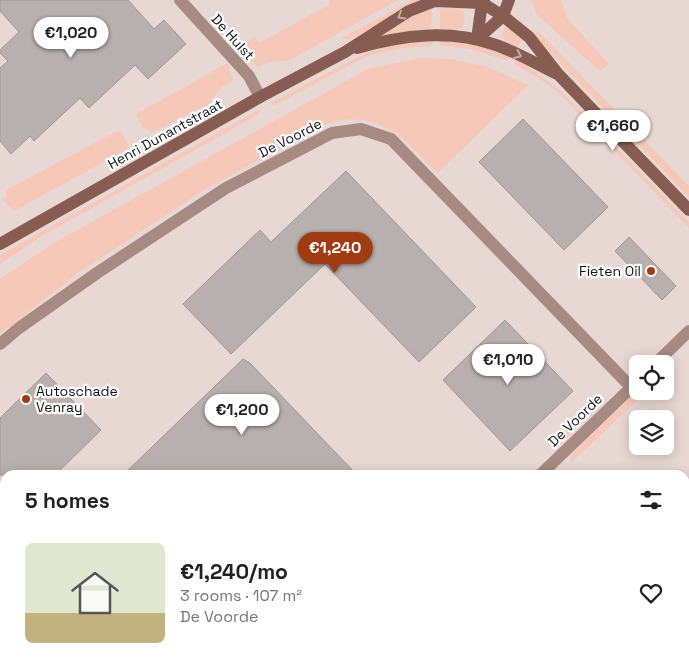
<!DOCTYPE html>
<meta charset="utf-8">
<style>
:root{--surface:#fff;--page:#f6f6f6;--text:#202124;--muted:#757577;--line:#e0e0e0;--accent:#a13b12}
body{margin:0;font-family:"Space Grotesk",sans-serif;background:var(--page);color:var(--text);height:100vh;display:flex;flex-direction:column;font-size:19px;white-space:nowrap}
*{box-sizing:border-box;margin:0}
p{font-size:16px;color:var(--muted)}
.icon{flex:none;width:28px;height:28px;fill:none;stroke:currentColor;stroke-width:2;stroke-linecap:round;stroke-linejoin:round}
.map{position:relative;flex:1;overflow:hidden}
.side{position:absolute;left:0px;top:470px;width:690px;height:196px;display:flex;flex-direction:column;background:var(--surface);border-radius:15px 15px 0 0;box-shadow:0 2px 12px #0003}
.side>*{flex:none}
.controls{position:absolute;left:629px;top:355px;display:grid;gap:10px}
.controls a{display:grid;place-items:center;width:45px;height:45px;border-radius:8px;background:var(--surface);box-shadow:0 2px 12px #0003;font-size:25px}
.price{position:absolute;translate:-50% -42px;padding:0 11px;border-radius:18px;background:#fff;color:#222;font-size:16px;line-height:32px;filter:drop-shadow(0 1px 2px #0008)}
.price::after{content:'';position:absolute;left:50%;top:30px;width:15px;height:11px;margin-left:-8px;background:inherit;clip-path:polygon(0 0,100% 0,50% 100%)}
.price.on{background:var(--accent);color:#fff}
ul{padding:0;list-style:none}
li{display:flex;align-items:center;gap:15px;height:125px;padding:0 25px}
li+li{border-top:1px solid var(--line)}
li span{display:grid;place-items:center;flex:none;width:140px;height:100px;border-radius:8px;color:#555}
li>.icon{margin-inline-start:auto}
span .icon{width:60px;height:60px;fill:#fffc;stroke-width:1}
li b{font-size:21px}
h2{display:flex;justify-content:space-between;align-items:center;height:60px;padding:0 25px;font-size:21px}
.map>svg:first-child{display:block}
</style>
<div class="map">
<svg width="689" height="666" viewBox="0 0 689 666">
<rect width="100%" height="100%" fill="#eee7e4"/>
<path fill="#e8d8d3" fill-rule="evenodd" d="M0,0H689V666H0ZM638,364H665V391H638ZM638,419H665V446H638ZM5,475H685V661H5Z"/>
<g fill="#f5c8b8">
<path d="M329,0H398L290,60L271,62L258,67L247,57L244,45L255,36L259,43L330,4Z"/>
<path d="M412,0H423L348,40L347,38L342,40V38Z"/>
<path d="M532,0H561L567,18L609,64L600,71L536,14Z"/>
<path d="M458,8L463,10C466,16 465,23 461,29L440,30V9Z"/>
<path d="M432,9L431,30L379,38L415,14Z"/>
<path d="M509,26L523,39L517,48L511,45L501,36L505,28Z"/>
<path d="M538,31L689,186V197L534,36Z"/>
<path d="M433,41L431,46L403,48L371,55L352,64L273,106L270,103L366,53L405,42Z"/>
<path d="M441,41C463,43 489,47 510,57L508,60H505L470,49L440,45Z"/>
<path d="M420,58L451,59L488,67L528,85L438,173L398,134L373,122L357,119L341,120L327,124L291,142L206,189L79,272L0,334V279L52,244L368,69Z"/>
<path d="M517,60L532,69L563,93L689,222V228L561,95L546,83L514,64Z"/>
<path d="M228,63L233,81L220,88L210,103L152,133L143,127L136,114Z"/>
<path d="M260,109L259,114L40,237L0,264V255Z"/>
<path d="M115,132H122L128,145L126,150L14,211L3,200L6,198V190Z"/>
<path d="M637,391H647L571,463L570,457L579,447Z"/>
<path d="M603,395L597,408L557,447L553,443Z"/>
</g>
<g fill="#b8b0ae" stroke="#9e9794">
<path d="M0,0H128L154,29L164,20L186,44L148,79L135,65L89,108L80,98L34,141L30,136L11,154L0,141V68L8,61L0,53V50L19,32L0,11Z"/>
<path d="M523,119L608,207L564,250L479,162Z"/>
<path d="M346,171L476,307L419,362L325,264L231,354L183,304L260,230L271,242Z"/>
<path d="M629,237L676,286L662,300L615,251Z"/>
<path d="M505,320L573,391L510,451L443,380Z"/>
<path d="M243,359L250,363L357,475H123Z"/>
<path d="M46,373L101,430L55,475H0V418Z"/>
</g>
<g fill="none" stroke-linecap="round" stroke-linejoin="round">
<g stroke="#a78a81" stroke-width="12">
<path d="M180,0L249,76L260,97"/>
<path d="M0,344L19,328L97,273L226,188L332,133L361,129L391,139L631,387"/>
<path d="M655,364L689,331"/>
<path d="M540,475L638,381"/>
<path d="M0,528L5,533"/>
<path d="M344,666L349,661"/>
</g>
<g stroke="#865d50" stroke-width="12">
<path d="M477,39L503,16L509,0"/>
<path d="M477,39L482,3L484,0"/>
<path d="M357,48C403,35 449,29 496,45C514,51 537,64 555,73"/>
<path d="M0,244L260,97L345,52L409,11L435,1L482,3L503,16L529,37L558,74L689,210"/>
</g>
</g>
<defs><path id="oneway-chevron" d="M-2-3.5L2.5 0L-2 3.5" fill="none" stroke-width="1.6" stroke-linecap="round" stroke-linejoin="round" transform="scale(1.25)"/></defs>
<g stroke="#c2aea8">
<use href="#oneway-chevron" transform="translate(401 16) rotate(150)"/>
<use href="#oneway-chevron" transform="translate(518 55) rotate(25)"/>
</g>
<g fill="#a13b12" stroke="#fff" stroke-width="2">
<circle cx="651" cy="271" r="5"/>
<circle cx="26" cy="399" r="5"/>
</g>
<g text-anchor="middle" dominant-baseline="central" stroke-width="4.5" stroke-linejoin="round" paint-order="stroke">
<g font-size="14" fill="#151212" stroke="#fff">
<text transform="translate(233 37) rotate(48)">De Hulst</text>
<text transform="translate(165 134) rotate(-29)">Henri Dunantstraat</text>
<text transform="translate(290 138) rotate(-27)">De Voorde</text>
<text transform="translate(575 420) rotate(-44)">De Voorde</text>
</g>
<g font-size="14" fill="#151212" stroke="#fff" text-anchor="end">
<text x="641" y="271">Fieten Oil</text>
<text x="36" y="391" text-anchor="start">Autoschade<tspan x="36" dy="16">Venray</tspan></text>
</g>
</g>
</svg>
<div class="controls">
<a><svg class="icon" aria-label="locate" viewBox="0 0 24 24"><circle cx="12" cy="12" r="6"/><path d="M12 2v4M12 18v4M2 12h4M18 12h4"/></svg></a>
<a><svg class="icon" aria-label="layers" viewBox="0 0 24 24"><path d="M12 4l9 5-9 5-9-5zM3 14l9 5 9-5"/></svg></a>
</div>
<b class="price" style="left:71px;top:59px">€1,020</b>
<b class="price" style="left:613px;top:152px">€1,660</b>
<b class="price on" style="left:335px;top:274px">€1,240</b>
<b class="price" style="left:508px;top:386px">€1,010</b>
<b class="price" style="left:242px;top:436px">€1,200</b>
<section class="side">
<h2>5 homes<svg class="icon" aria-label="filters" viewBox="0 0 24 24"><path d="M4 7h16M4 17h16"/><circle cx="9" cy="7" r="2"/><circle cx="15" cy="17" r="2"/></svg></h2>
<ul>
<li><span style="background:linear-gradient(#dfe7d0 70%,#c2b280 0)"><svg class="icon" aria-label="home" viewBox="0 0 24 24"><path d="M3 11l9-7 9 7M6 9v11h12V9"/></svg></span><div><b>€1,240/mo</b><p>3 rooms · 107 m²</p><p>De Voorde</p></div><svg class="icon" aria-label="heart" viewBox="0 0 24 24"><path d="M12 20l-8-8c-3-5 5-10 8-4 3-6 11-1 8 4z"/></svg></li>
</ul>
</section>
</div>
